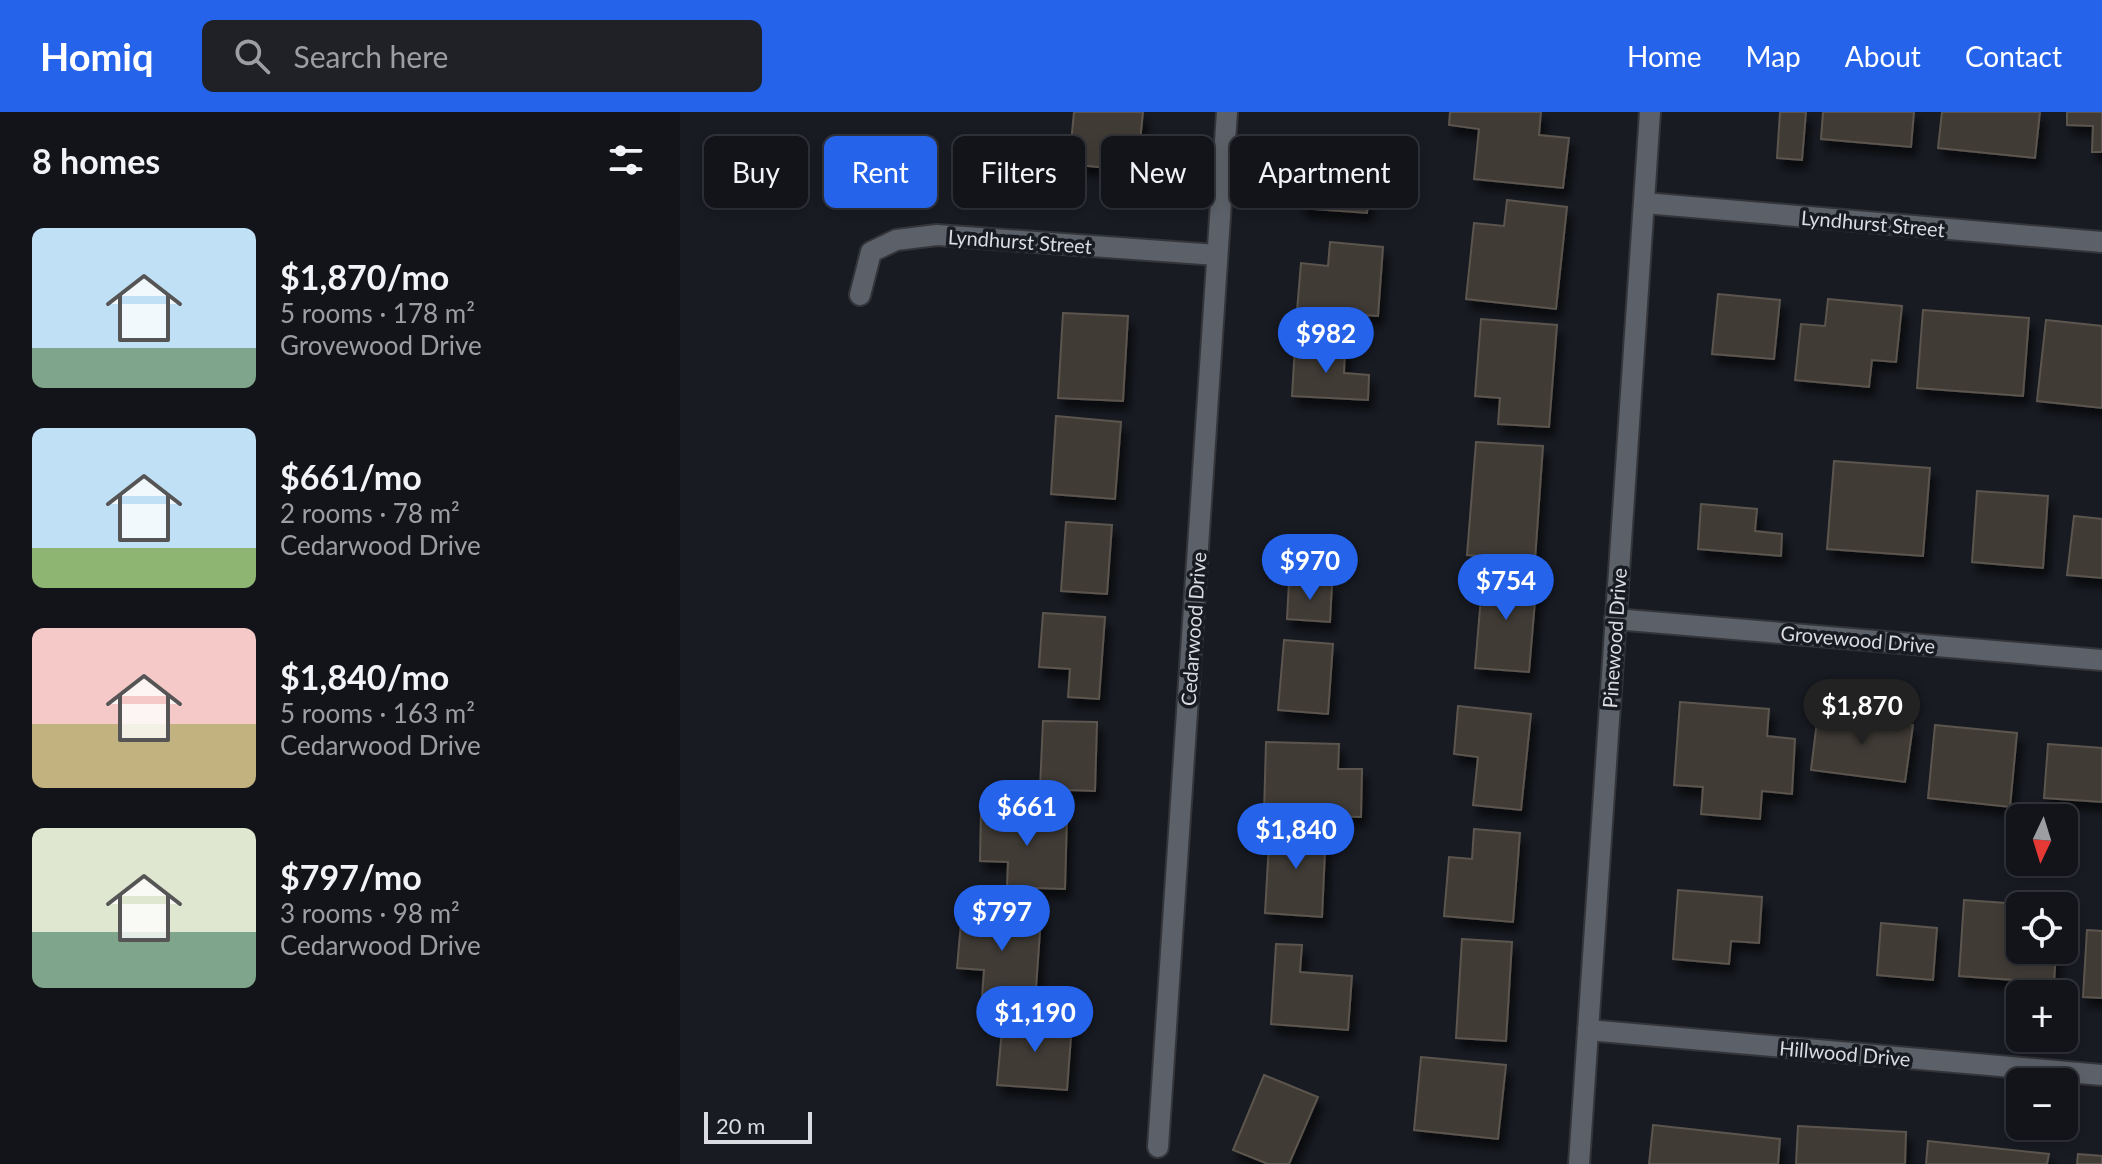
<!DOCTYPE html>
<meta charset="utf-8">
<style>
:root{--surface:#12141a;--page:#1f2127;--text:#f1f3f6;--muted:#9c9ea2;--line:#313339;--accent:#2563eb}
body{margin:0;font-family:Lato,sans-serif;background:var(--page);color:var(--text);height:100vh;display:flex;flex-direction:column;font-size:30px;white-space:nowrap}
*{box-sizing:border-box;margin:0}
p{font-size:26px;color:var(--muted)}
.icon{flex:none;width:44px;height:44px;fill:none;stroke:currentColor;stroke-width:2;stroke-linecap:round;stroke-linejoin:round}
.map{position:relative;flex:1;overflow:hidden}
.sheet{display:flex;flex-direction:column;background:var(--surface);width:680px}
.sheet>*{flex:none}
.banner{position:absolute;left:24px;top:24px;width:760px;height:72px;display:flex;gap:16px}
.needle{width:52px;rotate:184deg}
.fabs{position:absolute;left:1326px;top:692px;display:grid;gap:16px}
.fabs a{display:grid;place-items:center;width:72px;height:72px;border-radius:12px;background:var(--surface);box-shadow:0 4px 12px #0003,0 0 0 2px var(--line);font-size:40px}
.scale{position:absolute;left:24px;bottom:20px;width:108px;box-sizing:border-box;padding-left:8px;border:4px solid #dadce1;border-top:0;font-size:22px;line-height:28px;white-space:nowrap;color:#dadce1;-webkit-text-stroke:6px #181b22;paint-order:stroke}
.price{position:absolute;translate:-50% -68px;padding:0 18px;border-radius:28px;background:var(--accent);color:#fff;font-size:26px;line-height:52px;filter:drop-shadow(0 2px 4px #0008)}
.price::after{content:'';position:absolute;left:50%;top:48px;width:24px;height:18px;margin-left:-12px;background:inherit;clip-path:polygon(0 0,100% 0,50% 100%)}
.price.selected{background:#222;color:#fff}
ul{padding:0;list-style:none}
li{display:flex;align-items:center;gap:24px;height:200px;padding:0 32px}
li span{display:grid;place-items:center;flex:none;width:224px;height:160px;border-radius:12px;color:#555}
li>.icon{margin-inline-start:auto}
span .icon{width:96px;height:96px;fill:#fffc;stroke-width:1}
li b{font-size:34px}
h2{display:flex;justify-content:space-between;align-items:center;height:96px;padding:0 32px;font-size:34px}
.tag{padding:0 28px;border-radius:12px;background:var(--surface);box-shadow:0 4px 12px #0003,0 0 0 2px var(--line);font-size:28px;line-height:72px}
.tag.selected{background:var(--accent);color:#fff}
header{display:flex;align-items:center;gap:48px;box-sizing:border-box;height:112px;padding:0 40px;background:var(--accent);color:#fff}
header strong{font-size:38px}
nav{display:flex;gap:44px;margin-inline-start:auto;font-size:28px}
.search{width:560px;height:72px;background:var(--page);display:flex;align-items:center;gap:20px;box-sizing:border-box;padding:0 28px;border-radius:12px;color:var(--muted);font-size:30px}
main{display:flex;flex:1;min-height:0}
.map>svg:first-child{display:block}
</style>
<header>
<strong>Homiq</strong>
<div class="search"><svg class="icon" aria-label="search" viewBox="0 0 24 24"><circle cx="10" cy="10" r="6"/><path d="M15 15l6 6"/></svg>Search here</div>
<nav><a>Home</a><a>Map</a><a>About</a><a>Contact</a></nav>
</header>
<main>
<section class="sheet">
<h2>8 homes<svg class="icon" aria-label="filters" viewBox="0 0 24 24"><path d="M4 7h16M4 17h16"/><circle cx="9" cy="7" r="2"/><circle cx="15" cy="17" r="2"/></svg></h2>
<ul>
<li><span style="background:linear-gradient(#bfe0f5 75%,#7fa58c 0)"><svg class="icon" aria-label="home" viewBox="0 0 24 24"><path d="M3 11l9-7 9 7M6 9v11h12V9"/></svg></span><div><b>$1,870/mo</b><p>5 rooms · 178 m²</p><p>Grovewood Drive</p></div></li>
<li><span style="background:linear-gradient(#bfe0f5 75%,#8fb573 0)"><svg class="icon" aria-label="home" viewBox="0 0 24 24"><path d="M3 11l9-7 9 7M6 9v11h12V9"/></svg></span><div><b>$661/mo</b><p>2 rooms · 78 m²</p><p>Cedarwood Drive</p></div></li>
<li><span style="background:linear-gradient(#f6c9c9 60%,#c2b280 0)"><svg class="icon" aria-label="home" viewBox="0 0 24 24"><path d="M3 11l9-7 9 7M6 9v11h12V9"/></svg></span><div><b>$1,840/mo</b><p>5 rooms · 163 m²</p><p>Cedarwood Drive</p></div></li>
<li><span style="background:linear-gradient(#dfe7d0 65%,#7fa58c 0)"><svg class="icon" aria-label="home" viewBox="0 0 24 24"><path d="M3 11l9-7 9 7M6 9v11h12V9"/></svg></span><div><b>$797/mo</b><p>3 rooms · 98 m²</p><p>Cedarwood Drive</p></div></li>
</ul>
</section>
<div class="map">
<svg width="1422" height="1052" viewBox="0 0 1422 1052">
<defs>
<filter id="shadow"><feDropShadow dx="5" dy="9" stdDeviation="4" flood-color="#0009"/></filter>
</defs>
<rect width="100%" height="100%" fill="#181b22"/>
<g fill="#403b34" stroke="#5b554e" stroke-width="2" filter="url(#shadow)">
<path d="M394,0H463L457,59L389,52Z"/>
<path d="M770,0H861L859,23L889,26L883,76L794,67L799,17L769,13Z"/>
<path d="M1100,0H1126L1122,48L1097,46Z"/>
<path d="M1143,0H1234L1231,35L1141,27Z"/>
<path d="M1262,0H1360L1355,46L1258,36Z"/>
<path d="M1387,0H1422V40H1412L1413,14L1387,13Z"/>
<path d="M626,38L692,43L687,101L621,96Z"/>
<path d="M827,88L887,95L876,197L786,187L794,111L824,114Z"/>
<path d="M650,130L703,135L698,204L617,199L621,151L648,154Z"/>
<path d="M1038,182L1100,188L1094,247L1032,242Z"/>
<path d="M1148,187L1222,194L1216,250L1192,248L1189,275L1115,268L1121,212L1145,214Z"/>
<path d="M1243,198L1349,206L1343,284L1237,276Z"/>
<path d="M383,201L448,204L443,289L378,286Z"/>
<path d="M801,207L877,213L869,315L818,312L820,286L795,284Z"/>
<path d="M1366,208L1422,214V296L1357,289Z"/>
<path d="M615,234L665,236L664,261L689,263L688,288L612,284Z"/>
<path d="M376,304L441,310L435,387L371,382Z"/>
<path d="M796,330L863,334L855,448L787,443Z"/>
<path d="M1154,349L1250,356L1243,444L1147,437Z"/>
<path d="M1297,379L1368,384L1363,456L1292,450Z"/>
<path d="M1021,392L1077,397L1075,419L1102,422L1101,444L1018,437Z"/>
<path d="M1394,404L1422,407V466L1387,463Z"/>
<path d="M386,410L432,413L427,482L381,479Z"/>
<path d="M803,461L857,465L849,560L795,556Z"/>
<path d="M609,469L652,472L650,510L607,507Z"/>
<path d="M363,501L425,505L419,587L388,585L390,557L359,555Z"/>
<path d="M604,528L653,532L648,602L598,598Z"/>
<path d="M1000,590L1089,597L1087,624L1115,627L1112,682L1082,679L1080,707L1021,702L1023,675L994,673Z"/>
<path d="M778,594L851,602L841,698L793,693L798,645L774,642Z"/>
<path d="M1138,601L1233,613L1225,670L1131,658Z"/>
<path d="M363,609L417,610L415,679L360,677Z"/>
<path d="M1255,613L1337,621L1330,695L1248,686Z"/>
<path d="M586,630L659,632L658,657H682L681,705L584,702Z"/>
<path d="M1368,632L1422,636V690L1364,686Z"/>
<path d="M301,700L387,703L385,777L327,775L328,750L300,749Z"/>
<path d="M590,714L646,717L642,805L585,801Z"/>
<path d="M794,717L840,721L833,810L764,804L769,745L792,747Z"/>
<path d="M998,778L1082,785L1079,831L1051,829L1049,852L993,847Z"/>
<path d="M1284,788L1371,794H1340V838H1376L1374,871L1279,864Z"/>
<path d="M282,799L361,805L355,890L302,886L304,858L277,856Z"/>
<path d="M1201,811L1257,816L1253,868L1197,863Z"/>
<path d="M1407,818L1422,819V886L1403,885Z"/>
<path d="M782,827L832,830L826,929L776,926Z"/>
<path d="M596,832L622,833L620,860L672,864L668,918L591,912Z"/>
<path d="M323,906L392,911L387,978L317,973Z"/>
<path d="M741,945L826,953L818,1027L734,1018Z"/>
<path d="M584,963L638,985L609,1052H588L553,1038Z"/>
<path d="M973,1013L1100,1027L1098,1052H969Z"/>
<path d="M1118,1014L1226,1020L1225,1052H1116Z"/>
<path d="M1248,1029L1369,1042L1367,1052H1246Z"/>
<path d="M1398,1042L1422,1044V1052H1397Z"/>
</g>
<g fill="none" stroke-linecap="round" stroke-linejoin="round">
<defs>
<g id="street">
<path d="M964,91L1422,130"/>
<path d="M180,183L191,140L216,128L257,123L537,143"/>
<path d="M935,507L1422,548"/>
<path d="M908,918L1422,963"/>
<path d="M478,1035L547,0"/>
<path d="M899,1052L970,0"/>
</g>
</defs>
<use href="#street" stroke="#33353a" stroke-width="24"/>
<use href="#street" stroke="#5c6068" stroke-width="20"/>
</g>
<g text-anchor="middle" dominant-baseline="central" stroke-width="7" stroke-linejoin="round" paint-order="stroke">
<g font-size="20" fill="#dadce1" stroke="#181b22">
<text transform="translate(1193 111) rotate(5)">Lyndhurst Street</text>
<text transform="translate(340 129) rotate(4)">Lyndhurst Street</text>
<text transform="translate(513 517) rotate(-86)">Cedarwood Drive</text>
<text transform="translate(934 526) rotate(-86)">Pinewood Drive</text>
<text transform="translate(1178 527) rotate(5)">Grovewood Drive</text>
<text transform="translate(1165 941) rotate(5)">Hillwood Drive</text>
</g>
</g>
</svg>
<div class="fabs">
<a><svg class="needle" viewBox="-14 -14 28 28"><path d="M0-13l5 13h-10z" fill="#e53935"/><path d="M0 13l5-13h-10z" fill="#9c9ea2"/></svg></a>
<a><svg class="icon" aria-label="locate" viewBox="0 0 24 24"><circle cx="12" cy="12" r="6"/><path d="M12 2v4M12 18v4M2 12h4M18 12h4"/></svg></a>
<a>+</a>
<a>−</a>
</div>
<div class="scale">20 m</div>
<b class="price" style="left:646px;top:263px">$982</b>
<b class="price" style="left:630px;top:490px">$970</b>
<b class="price" style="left:826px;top:510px">$754</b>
<b class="price selected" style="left:1182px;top:635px">$1,870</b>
<b class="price" style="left:347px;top:736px">$661</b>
<b class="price" style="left:616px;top:759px">$1,840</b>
<b class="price" style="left:322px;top:841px">$797</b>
<b class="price" style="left:355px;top:942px">$1,190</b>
<div class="banner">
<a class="tag">Buy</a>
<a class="tag selected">Rent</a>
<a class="tag">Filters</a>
<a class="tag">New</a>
<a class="tag">Apartment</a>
</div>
</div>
</main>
